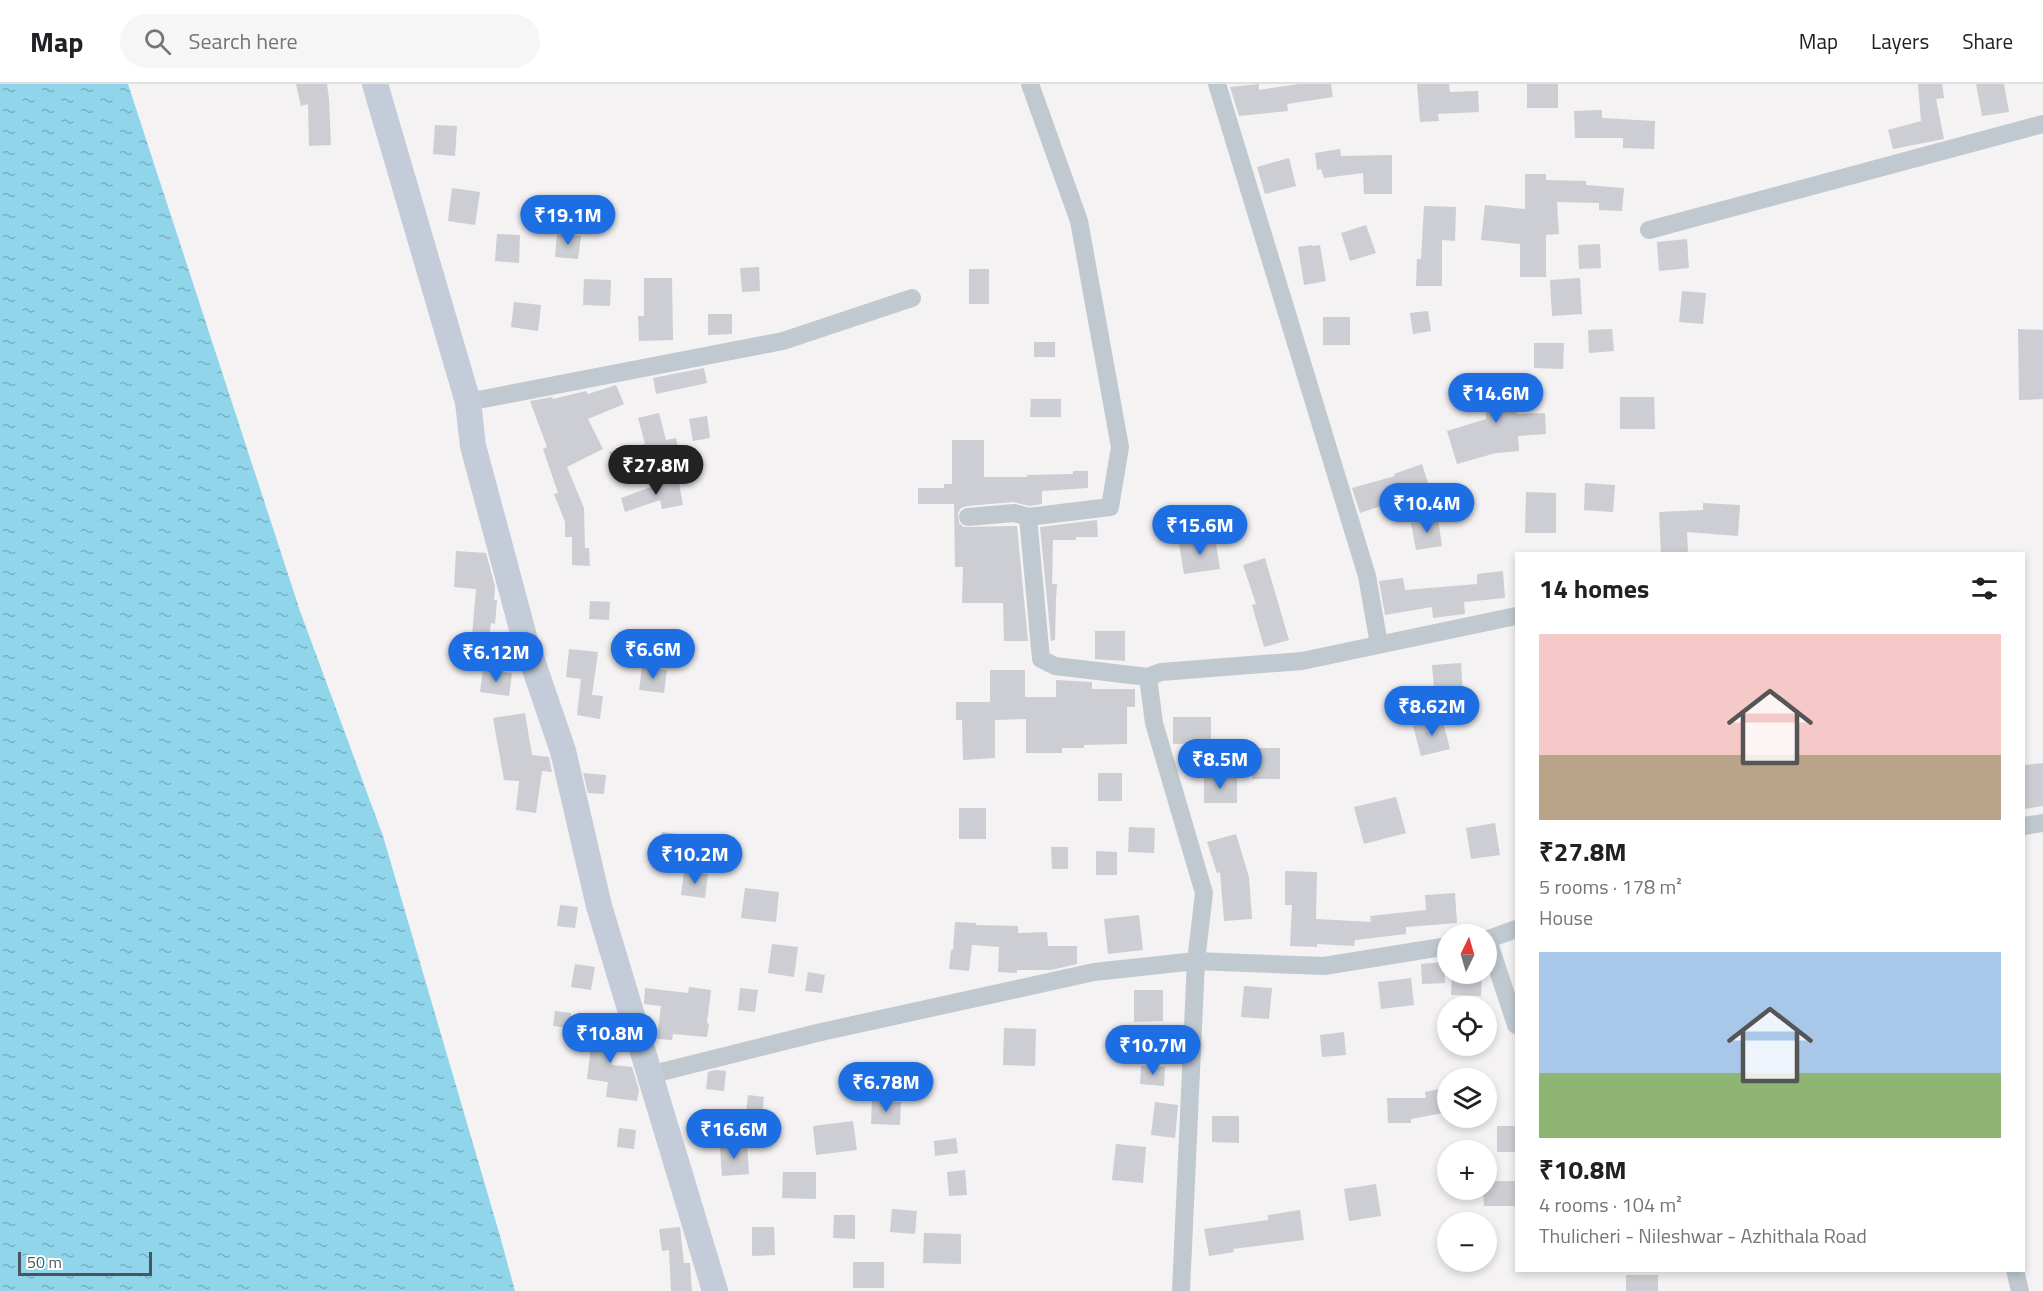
<!DOCTYPE html>
<meta charset="utf-8">
<style>
:root{--surface:#fff;--page:#f6f6f6;--text:#202124;--muted:#757577;--line:#e0e0e0;--accent:#1d6de3}
body{margin:0;font-family:"Titillium Web",sans-serif;background:var(--page);color:var(--text);height:100vh;display:flex;flex-direction:column;font-size:22px;white-space:nowrap}
*{box-sizing:border-box;margin:0}
p{font-size:20px;color:var(--muted)}
.icon{flex:none;width:33px;height:33px;fill:none;stroke:currentColor;stroke-width:2;stroke-linecap:round;stroke-linejoin:round}
.map{position:relative;flex:1;overflow:hidden}
.sheet{position:absolute;left:1515px;top:468px;width:510px;height:720px;display:flex;flex-direction:column;background:var(--surface);border-radius:0px;box-shadow:0 3px 9px #0003}
.sheet>*{flex:none}
.needle{width:39px;rotate:5deg}
.fabs{position:absolute;left:1437px;top:840px;display:grid;gap:12px}
.fabs a{display:grid;place-items:center;width:60px;height:60px;border-radius:50%;background:var(--surface);box-shadow:0 3px 9px #0003;font-size:30px}
.scale{position:absolute;left:18px;bottom:15px;width:134px;box-sizing:border-box;padding-left:6px;border:3px solid #4a545f;border-top:0;font-size:16px;line-height:21px;white-space:nowrap;color:#4a545f;-webkit-text-stroke:4px #fff;paint-order:stroke}
.price{position:absolute;translate:-50% -51px;padding:0 14px;border-radius:21px;background:var(--accent);color:#fff;font-size:20px;line-height:39px;filter:drop-shadow(0 2px 3px #0008)}
.price::after{content:'';position:absolute;left:50%;top:36px;width:18px;height:14px;margin-left:-9px;background:inherit;clip-path:polygon(0 0,100% 0,50% 100%)}
.price.selected{background:#222;color:#fff}
ul{padding:0;list-style:none}
li{display:grid;align-content:center;gap:12px;height:318px;padding:0 24px}
li span{display:grid;place-items:center;height:186px;border-radius:0px;color:#555}
li>.icon{margin-inline-start:auto}
span .icon{width:108px;height:108px;fill:#fffc;stroke-width:1}
li b{font-size:26px}
h2{display:flex;justify-content:space-between;align-items:center;height:72px;padding:0 24px;font-size:26px}
header{display:flex;align-items:center;gap:36px;box-sizing:border-box;height:84px;padding:0 30px;background:var(--surface);border-bottom:2px solid var(--line)}
header strong{font-size:28px}
nav{display:flex;gap:33px;margin-inline-start:auto;font-size:21px}
.search{width:420px;height:54px;background:var(--page);display:flex;align-items:center;gap:15px;box-sizing:border-box;padding:0 21px;border-radius:33px;color:var(--muted);font-size:22px}
.map>svg:first-child{display:block}
</style>
<header>
<strong>Map</strong>
<div class="search"><svg class="icon" aria-label="search" viewBox="0 0 24 24"><circle cx="10" cy="10" r="6"/><path d="M15 15l6 6"/></svg>Search here</div>
<nav><a>Map</a><a>Layers</a><a>Share</a></nav>
</header>
<div class="map">
<svg width="2043" height="1207" viewBox="0 0 2043 1207">
<defs>
<pattern id="water-ripples" width="26" height="14" patternUnits="userSpaceOnUse" patternTransform="scale(1.5)"><rect width="26" height="14" fill="#91d5eb"/><path d="M2 4q2-2 4 0t4 0M15 11q2-2 4 0t4 0" fill="none" stroke="#78afc2"/></pattern>
</defs>
<rect width="100%" height="100%" fill="#f4f2f2"/>
<path fill="url(#water-ripples)" d="M0,0H128L300,527L383,752L500,1152L515,1207H0Z"/>
<g fill="#ccced4">
<path d="M296,0H327L329,15L331,61L309,62L308,20L301,22Z"/>
<path d="M1259,0V6L1299,0H1331L1333,13L1287,20L1288,27L1239,32L1230,3Z"/>
<path d="M1417,0H1449L1450,8L1478,7L1479,28L1438,30L1439,37L1420,38Z"/>
<rect x="1527" y="0" width="31" height="24"/>
<path d="M1918,0H1942L1944,14L1936,15L1944,55L1893,65L1888,46L1921,37Z"/>
<path d="M1976,0H2004L2009,28L1982,32Z"/>
<path d="M1602,26V34L1655,37L1654,65L1623,64V54H1575L1574,27Z"/>
<path d="M435,41L457,42L455,72L433,70Z"/>
<path d="M1340,65L1341,72L1392,71V110H1364L1363,89L1324,94L1321,85L1317,86L1315,69Z"/>
<path d="M1289,74L1296,102L1265,110L1257,83Z"/>
<path d="M1525,90H1546V96L1586,97V101L1624,104L1622,127L1599,126V119L1557,118L1559,150L1546,151V193H1520V160L1481,156L1485,121L1525,125Z"/>
<path d="M452,104L480,108L475,141L448,137Z"/>
<path d="M1424,122L1456,123L1455,157L1442,156V202H1416L1417,175H1421Z"/>
<path d="M1366,141L1376,169L1350,177L1341,149Z"/>
<path d="M497,150L520,151L519,179L495,177Z"/>
<path d="M557,150L581,152L578,175L555,173Z"/>
<path d="M1687,155L1689,184L1659,187L1657,158Z"/>
<path d="M1600,160L1601,184L1579,185L1578,161Z"/>
<path d="M1312,161L1313,162L1320,161L1326,197L1304,201L1298,163Z"/>
<path d="M759,183L760,207L742,208L740,184Z"/>
<rect x="969" y="185" width="20" height="35"/>
<path d="M644,194H672L673,256L639,257L638,232H644Z"/>
<path d="M1580,194L1582,230L1552,232L1550,196Z"/>
<path d="M584,195L611,196L610,222L583,221Z"/>
<path d="M1682,207L1706,209L1703,240L1679,238Z"/>
<path d="M514,218L541,221L538,247L511,243Z"/>
<path d="M1428,227L1431,247L1413,250L1410,229Z"/>
<path d="M708,230H732V250L708,251Z"/>
<rect x="1323" y="233" width="27" height="28"/>
<path d="M1612,245L1614,267L1589,269L1588,246Z"/>
<path d="M2018,245L2043,246V315L2019,316Z"/>
<rect x="1034" y="258" width="21" height="15"/>
<path d="M1534,259H1564L1563,285L1534,284Z"/>
<path d="M704,284L707,299L656,310L653,294Z"/>
<path d="M1514,291L1517,330L1545,329L1546,350L1518,352L1519,367L1496,369L1457,380L1447,347L1486,335L1484,292Z"/>
<path d="M616,301L624,320L588,335L603,365L567,383L584,424L585,464H589L590,482L572,481V453H565V438L554,410L558,409L543,365L547,363L530,317L552,313L553,315L586,307L588,310Z"/>
<path d="M1620,313H1654L1655,345H1620Z"/>
<path d="M1031,315H1061V333H1030Z"/>
<path d="M659,329L666,356L676,354L680,373L613,386L609,368L645,360L638,334Z"/>
<path d="M707,332L710,354L693,357L689,335Z"/>
<path d="M952,356H984V393H1027V391L1073,390V387H1088V404L1042,407V420L1029,422L1013,418L967,422L961,424L958,429L959,439L964,443L1017,442L1028,557H1004L1003,519H962L963,483H955L954,420H918V404H944V400H952Z"/>
<path d="M1422,380L1430,405L1360,429L1352,404L1395,392L1394,390Z"/>
<path d="M678,393L683,421L662,425L660,416L625,428L621,414Z"/>
<path d="M1585,399L1615,401L1613,428L1584,426Z"/>
<path d="M1526,408L1556,409V449H1525Z"/>
<path d="M1703,419L1740,421L1738,452L1687,448L1688,470H1661L1659,428L1703,426Z"/>
<path d="M1438,435L1442,462L1416,466L1411,439Z"/>
<path d="M1097,436L1098,453H1076V456H1053L1052,500H1057L1056,515L1055,556L1051,557L1040,443Z"/>
<path d="M1215,454L1220,485L1184,490L1179,460Z"/>
<path d="M456,467L486,469L495,502L494,516H497L495,540L491,539L487,570L469,568L470,552H472L476,505L454,503Z"/>
<path d="M1265,474L1289,556L1264,563L1252,521L1256,520L1243,481Z"/>
<path d="M1503,487L1505,514L1464,518L1465,530L1433,534L1432,523L1385,531L1379,497L1403,494L1405,506L1477,500V490Z"/>
<path d="M590,517L610,518L609,536L589,535Z"/>
<path d="M1095,547H1125V577L1095,575Z"/>
<path d="M569,565L598,568L592,611L603,612L600,635L577,631L581,595L566,593Z"/>
<path d="M1461,579L1463,613L1435,615L1432,581Z"/>
<path d="M642,583L667,586L664,609L639,606Z"/>
<path d="M483,586L512,589L509,612L480,608Z"/>
<path d="M990,586H1025V613H1056V596L1092,598V605H1135V623H1127V660L1084,661V664H1062V669H1026V635L995,636V674L963,676L962,636H956V618H990Z"/>
<path d="M525,629L532,671L549,673L552,688L542,687L536,729L516,726L519,697L504,696L493,634Z"/>
<path d="M1173,633H1211V659L1173,660Z"/>
<path d="M1442,634L1450,665L1421,672L1413,642Z"/>
<rect x="1252" y="664" width="28" height="31"/>
<path d="M2043,679V722L2024,725V681Z"/>
<path d="M583,689L606,691L604,710L588,709Z"/>
<rect x="1098" y="689" width="24" height="28"/>
<rect x="1204" y="692" width="33" height="27"/>
<path d="M1396,713L1406,749L1364,760L1354,723Z"/>
<rect x="959" y="724" width="27" height="31"/>
<path d="M1495,739L1500,771L1471,775L1466,744Z"/>
<path d="M1129,743L1155,744L1154,769L1128,768Z"/>
<path d="M662,748L688,751L685,775L659,771Z"/>
<path d="M1236,750L1249,793L1252,835L1224,837L1220,788L1217,789L1207,758Z"/>
<path d="M1051,763H1068V785H1052Z"/>
<path d="M1096,767L1117,768V791H1096Z"/>
<path d="M1285,787L1317,788L1316,835L1371,838L1370,832L1426,826L1425,811L1455,809L1457,839L1406,843V850L1355,856L1354,862L1317,860V863L1290,862L1292,821H1285Z"/>
<path d="M684,788L708,790L705,814L681,811Z"/>
<path d="M745,804L779,808L776,838L741,834Z"/>
<path d="M560,821L578,823L575,844L557,842Z"/>
<path d="M1139,831L1143,866L1108,870L1104,835Z"/>
<path d="M955,838L976,839V841L1018,842V849L1047,848L1048,862H1077V880L1051,886H1017V889L998,888L999,863L972,861L969,887L949,885L951,866H953Z"/>
<path d="M772,860L798,863L794,893L768,889Z"/>
<path d="M1444,878L1445,899L1422,900L1421,880Z"/>
<path d="M575,880L595,883L591,906L571,903Z"/>
<path d="M808,888L825,891L822,909L805,907Z"/>
<path d="M1452,890H1482L1481,912L1451,911Z"/>
<path d="M1411,894L1414,921L1381,925L1378,898Z"/>
<path d="M1244,902L1272,904L1269,935L1241,933Z"/>
<path d="M689,903L711,906L707,939L709,940L707,953L673,950L672,956L657,955L661,922L644,920L645,904L688,909Z"/>
<path d="M740,904L758,906L755,928L738,926Z"/>
<path d="M1134,906H1163V937L1134,938Z"/>
<path d="M555,927L571,929L569,944L553,942Z"/>
<path d="M594,936L617,939L612,981L632,983L639,1006L637,1017L606,1013L608,998L587,995Z"/>
<path d="M1160,942H1182L1181,967H1160Z"/>
<path d="M1004,944L1036,945L1035,982L1003,981Z"/>
<path d="M1344,948L1346,971L1322,973L1320,951Z"/>
<path d="M1141,982L1165,983L1164,1002L1140,1000Z"/>
<path d="M715,986L726,987L724,1007L706,1005L708,988Z"/>
<path d="M1448,1003V1028L1411,1035V1039H1388L1387,1014H1426L1425,1008Z"/>
<path d="M748,1011L764,1013L762,1030L746,1029Z"/>
<path d="M872,1017L901,1018L900,1041L871,1040Z"/>
<path d="M1155,1018L1178,1021L1175,1054L1151,1051Z"/>
<path d="M1212,1032H1239V1059L1212,1058Z"/>
<path d="M853,1037L857,1066L816,1071L813,1042Z"/>
<rect x="1497" y="1042" width="19" height="26"/>
<path d="M619,1044L636,1046L634,1065L617,1063Z"/>
<path d="M956,1054L958,1069L935,1072L934,1057Z"/>
<path d="M1116,1060L1146,1063L1143,1099L1112,1096Z"/>
<path d="M747,1061L749,1090L722,1092L720,1063Z"/>
<path d="M965,1086L967,1111L949,1112L947,1088Z"/>
<path d="M783,1088H816V1115L782,1114Z"/>
<path d="M1486,1097H1516V1122H1484L1483,1106H1486Z"/>
<path d="M1376,1100L1381,1132L1349,1137L1344,1105Z"/>
<path d="M892,1125L917,1127L915,1150L890,1148Z"/>
<path d="M1300,1126L1304,1156L1233,1165L1234,1168L1209,1172L1204,1145L1268,1136V1131Z"/>
<path d="M834,1131H855V1155L833,1154Z"/>
<path d="M680,1143L684,1179H690L692,1207H671L669,1166L662,1167L659,1145Z"/>
<path d="M752,1143H774L775,1171L752,1172Z"/>
<path d="M924,1149L961,1150V1180L923,1179Z"/>
<rect x="853" y="1178" width="31" height="26"/>
<rect x="1626" y="1191" width="32" height="16"/>
</g>
<g fill="none" stroke-linecap="round" stroke-linejoin="round">
<g stroke="#c0c9d0" stroke-width="18">
<path d="M1217,0L1367,492L1379,560"/>
<path d="M1649,146L2043,40"/>
<path d="M468,318L783,257L912,214"/>
<path d="M968,433L1014,429L1028,433L1110,423L1120,363L1079,137L1030,0"/>
<path d="M1028,433L1041,575L1055,582L1148,593L1161,588L1302,577L1516,532"/>
<path d="M1148,593L1154,639L1204,809L1196,877L1181,1207"/>
<path d="M2024,742L2043,739"/>
<path d="M1486,856L1516,845"/>
<path d="M1488,856L1516,941"/>
<path d="M649,991L817,949L1094,888L1196,877L1324,882L1448,862"/>
<path d="M2015,1186L2020,1207"/>
</g>
<path stroke="#c3ccd8" stroke-width="26" d="M375,0L468,318L473,362L525,556L563,667L599,822L715,1207"/>
</g>
</svg>
<div class="fabs">
<a><svg class="needle" viewBox="-14 -14 28 28"><path d="M0-13l5 13h-10z" fill="#e53935"/><path d="M0 13l5-13h-10z" fill="#757577"/></svg></a>
<a><svg class="icon" aria-label="locate" viewBox="0 0 24 24"><circle cx="12" cy="12" r="6"/><path d="M12 2v4M12 18v4M2 12h4M18 12h4"/></svg></a>
<a><svg class="icon" aria-label="layers" viewBox="0 0 24 24"><path d="M12 4l9 5-9 5-9-5zM3 14l9 5 9-5"/></svg></a>
<a>+</a>
<a>−</a>
</div>
<div class="scale">50 m</div>
<b class="price" style="left:568px;top:162px">₹19.1M</b>
<b class="price" style="left:1496px;top:340px">₹14.6M</b>
<b class="price selected" style="left:656px;top:412px">₹27.8M</b>
<b class="price" style="left:1427px;top:450px">₹10.4M</b>
<b class="price" style="left:1200px;top:472px">₹15.6M</b>
<b class="price" style="left:653px;top:596px">₹6.6M</b>
<b class="price" style="left:496px;top:599px">₹6.12M</b>
<b class="price" style="left:1432px;top:653px">₹8.62M</b>
<b class="price" style="left:1220px;top:706px">₹8.5M</b>
<b class="price" style="left:695px;top:801px">₹10.2M</b>
<b class="price" style="left:610px;top:980px">₹10.8M</b>
<b class="price" style="left:1153px;top:992px">₹10.7M</b>
<b class="price" style="left:886px;top:1029px">₹6.78M</b>
<b class="price" style="left:734px;top:1076px">₹16.6M</b>
<section class="sheet">
<h2>14 homes<svg class="icon" aria-label="filters" viewBox="0 0 24 24"><path d="M4 7h16M4 17h16"/><circle cx="9" cy="7" r="2"/><circle cx="15" cy="17" r="2"/></svg></h2>
<ul>
<li><span style="background:linear-gradient(#f6c9c9 65%,#b9a48a 0)"><svg class="icon" aria-label="home" viewBox="0 0 24 24"><path d="M3 11l9-7 9 7M6 9v11h12V9"/></svg></span><div><b>₹27.8M</b><p>5 rooms · 178 m²</p><p>House</p></div></li>
<li><span style="background:linear-gradient(#a9c7e8 65%,#8fb573 0)"><svg class="icon" aria-label="home" viewBox="0 0 24 24"><path d="M3 11l9-7 9 7M6 9v11h12V9"/></svg></span><div><b>₹10.8M</b><p>4 rooms · 104 m²</p><p>Thulicheri - Nileshwar - Azhithala Road</p></div></li>
</ul>
</section>
</div>
